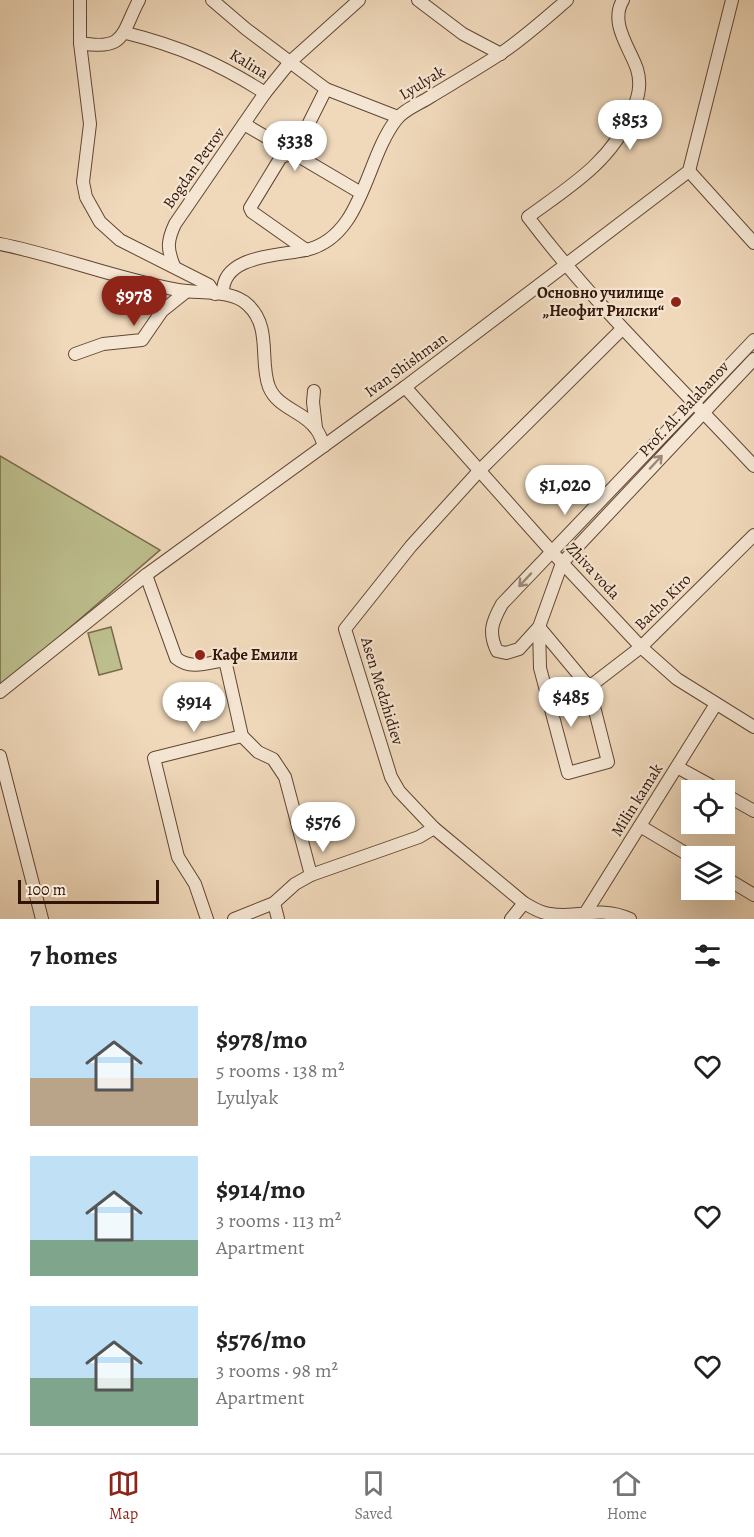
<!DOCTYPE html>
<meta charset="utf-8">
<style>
:root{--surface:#fff;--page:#f6f6f6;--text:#222;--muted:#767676;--line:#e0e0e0;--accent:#8f2418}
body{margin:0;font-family:Alegreya,serif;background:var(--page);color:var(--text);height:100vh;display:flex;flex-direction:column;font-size:22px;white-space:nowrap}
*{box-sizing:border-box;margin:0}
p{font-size:20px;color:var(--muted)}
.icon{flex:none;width:33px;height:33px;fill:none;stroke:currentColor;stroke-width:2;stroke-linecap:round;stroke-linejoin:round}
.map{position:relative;height:919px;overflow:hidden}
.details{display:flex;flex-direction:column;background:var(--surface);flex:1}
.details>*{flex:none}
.controls{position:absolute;left:681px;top:780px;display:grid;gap:12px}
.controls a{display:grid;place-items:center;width:54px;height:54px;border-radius:0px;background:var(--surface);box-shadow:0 6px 24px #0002;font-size:30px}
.scale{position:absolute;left:18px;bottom:15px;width:141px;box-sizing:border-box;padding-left:6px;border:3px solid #321507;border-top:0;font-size:16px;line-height:21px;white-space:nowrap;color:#321507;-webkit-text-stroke:4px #f5e6d3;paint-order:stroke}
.price{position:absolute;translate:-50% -51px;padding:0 14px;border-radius:21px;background:#fff;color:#222;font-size:20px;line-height:39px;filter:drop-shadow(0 2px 3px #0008)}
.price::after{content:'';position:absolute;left:50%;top:36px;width:18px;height:14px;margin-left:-9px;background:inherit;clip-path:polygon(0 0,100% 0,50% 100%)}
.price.current{background:var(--accent);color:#fff}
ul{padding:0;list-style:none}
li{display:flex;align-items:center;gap:18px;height:150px;padding:0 30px}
li span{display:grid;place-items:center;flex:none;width:168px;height:120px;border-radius:0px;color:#555}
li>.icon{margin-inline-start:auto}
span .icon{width:72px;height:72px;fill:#fffc;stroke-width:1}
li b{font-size:26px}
h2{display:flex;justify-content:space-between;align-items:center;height:72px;padding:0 30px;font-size:26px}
.dock{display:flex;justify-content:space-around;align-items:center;height:84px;border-top:2px solid var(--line);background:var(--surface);font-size:16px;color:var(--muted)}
.dock a{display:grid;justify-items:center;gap:3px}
.dock .current{color:var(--accent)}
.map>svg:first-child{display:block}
</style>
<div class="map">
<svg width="754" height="919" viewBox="0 0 754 919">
<rect width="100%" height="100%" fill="#f0d9bb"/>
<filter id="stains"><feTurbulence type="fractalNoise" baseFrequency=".00333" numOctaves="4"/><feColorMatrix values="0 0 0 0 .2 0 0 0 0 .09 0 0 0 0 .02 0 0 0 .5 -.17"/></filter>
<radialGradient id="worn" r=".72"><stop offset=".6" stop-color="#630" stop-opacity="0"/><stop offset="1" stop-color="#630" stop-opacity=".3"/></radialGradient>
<g fill="#bdbe8d" stroke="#786a4a" stroke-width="1.5">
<path d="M0,456L160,550L0,688Z"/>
<path d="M111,627L122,669L99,675L88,633Z"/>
</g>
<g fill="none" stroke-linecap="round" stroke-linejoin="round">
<defs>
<g id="minor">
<path d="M80,0V43L90,124L83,182L86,197L100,222L120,240L209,285L215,294"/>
<path d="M212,0L246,29L326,89L398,117"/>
<path d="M418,0L463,34L501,54"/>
<path d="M623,0C609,23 630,48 637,69C642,85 638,99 631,114C611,162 569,187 528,217C596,307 678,384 754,466"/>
<path d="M126,33C179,46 220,64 265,93L290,62L359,0"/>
<path d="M80,43C126,51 121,34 139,0"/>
<path d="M244,124L361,193"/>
<path d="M689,171L754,243"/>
<path d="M0,244C60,256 117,279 178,290C199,294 232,289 248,305C272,327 259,361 269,387C278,409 304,411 316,429C320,434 322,440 324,446"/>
<path d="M306,250L252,212L250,208L281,157L294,153L326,89"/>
<path d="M174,266C167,249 167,241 175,224L265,93"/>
<path d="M223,294C221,255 278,256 306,250C363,237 365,160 396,120C403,110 419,104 430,97C453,83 477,69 500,54C524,38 545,19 567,0"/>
<path d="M622,329L479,471L411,546L345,629L391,777L399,791L434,828L524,903C533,908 540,913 550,914C580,919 599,905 630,919"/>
<path d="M754,340L502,604C492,622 488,632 497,651L506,653L519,649L539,627L562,563L754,359"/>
<path d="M75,354L103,344L142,340L162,311L187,291"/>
<path d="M405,387L552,552L641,647L677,679L754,727"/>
<path d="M314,391L313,402L316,428"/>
<path d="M146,575L176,658C191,670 207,663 225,660L242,736L258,752L273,759L285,777L311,875"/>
<path d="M539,627L589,687L608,762L568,773L540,668Z"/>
<path d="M589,687L641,647L754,535"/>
<path d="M0,692L146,575L405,387L689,171L732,0"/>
<path d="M0,756L42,919"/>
<path d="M677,767L719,790"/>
<path d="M724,794L754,811"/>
<path d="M640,826L692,857"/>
<path d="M724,877L754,895"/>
<path d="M274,903L278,919"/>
<path d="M586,912L716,704"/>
<path d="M207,919L195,884L178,857L154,758L242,736"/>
<path d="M234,919L274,903L295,884L311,875L419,837L434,828"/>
<path d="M511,919L524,903"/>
</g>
</defs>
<use href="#minor" stroke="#624634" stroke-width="14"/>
<use href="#minor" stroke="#f5e6d3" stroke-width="12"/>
</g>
<defs><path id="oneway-shaft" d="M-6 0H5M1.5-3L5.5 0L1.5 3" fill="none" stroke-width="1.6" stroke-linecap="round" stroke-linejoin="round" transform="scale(1.5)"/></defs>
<g stroke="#9d8877">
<use href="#oneway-shaft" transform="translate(656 462) rotate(-47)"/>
<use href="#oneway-shaft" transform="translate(525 580) rotate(133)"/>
</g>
<g fill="#8f2418" stroke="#f5e6d3" stroke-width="2">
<circle cx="676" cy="302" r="6"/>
<circle cx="200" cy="655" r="6"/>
</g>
<g text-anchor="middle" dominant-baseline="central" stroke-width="4.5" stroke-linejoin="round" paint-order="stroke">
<g font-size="16" fill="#321507" stroke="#f5e6d3">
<text transform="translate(249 64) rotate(31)">Kalina</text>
<text transform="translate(422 83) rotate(-31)">Lyulyak</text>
<text transform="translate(194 168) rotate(-55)">Bogdan Petrov</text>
<text transform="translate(406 365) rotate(-36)">Ivan Shishman</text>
<text transform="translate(684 409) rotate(-47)">Prof. Al. Balabanov</text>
<text transform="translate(593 571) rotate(47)">Zhiva voda</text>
<text transform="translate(663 602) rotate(-45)">Bacho Kiro</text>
<text transform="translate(382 691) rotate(73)">Asen Medzhidiev</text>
<text transform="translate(637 800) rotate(-58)">Milin kamak</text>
</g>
<g font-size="16" font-weight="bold" fill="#321507" stroke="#f5e6d3" text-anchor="end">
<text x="664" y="293">Основно училище<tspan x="664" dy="18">„Неофит Рилски“</tspan></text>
<text x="212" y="655" text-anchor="start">Кафе Емили</text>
</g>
</g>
<rect width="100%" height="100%" filter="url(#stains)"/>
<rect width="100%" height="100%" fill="url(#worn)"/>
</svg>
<div class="controls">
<a><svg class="icon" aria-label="locate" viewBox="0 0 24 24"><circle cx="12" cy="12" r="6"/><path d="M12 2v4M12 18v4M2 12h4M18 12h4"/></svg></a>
<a><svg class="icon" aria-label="layers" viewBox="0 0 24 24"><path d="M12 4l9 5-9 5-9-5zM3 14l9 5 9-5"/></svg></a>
</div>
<div class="scale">100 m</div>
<b class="price" style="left:630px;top:151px">$853</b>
<b class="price" style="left:295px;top:172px">$338</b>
<b class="price current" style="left:134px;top:327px">$978</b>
<b class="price" style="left:565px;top:516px">$1,020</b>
<b class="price" style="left:571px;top:728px">$485</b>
<b class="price" style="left:194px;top:733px">$914</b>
<b class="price" style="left:323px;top:853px">$576</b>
</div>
<section class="details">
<h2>7 homes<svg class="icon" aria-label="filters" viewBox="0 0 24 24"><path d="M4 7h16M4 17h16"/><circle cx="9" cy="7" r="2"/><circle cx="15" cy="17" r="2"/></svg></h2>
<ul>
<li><span style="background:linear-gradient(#bfe0f5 60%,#b9a48a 0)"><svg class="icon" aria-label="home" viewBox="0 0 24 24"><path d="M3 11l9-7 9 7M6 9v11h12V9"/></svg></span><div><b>$978/mo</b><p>5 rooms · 138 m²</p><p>Lyulyak</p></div><svg class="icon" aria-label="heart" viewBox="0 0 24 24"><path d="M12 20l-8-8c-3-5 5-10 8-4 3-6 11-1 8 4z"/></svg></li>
<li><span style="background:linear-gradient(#bfe0f5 70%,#7fa58c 0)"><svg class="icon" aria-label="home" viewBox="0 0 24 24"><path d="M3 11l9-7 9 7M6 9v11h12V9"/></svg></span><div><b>$914/mo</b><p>3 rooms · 113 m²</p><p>Apartment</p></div><svg class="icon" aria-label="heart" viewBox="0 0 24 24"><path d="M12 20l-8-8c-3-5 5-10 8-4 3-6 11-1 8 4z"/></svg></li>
<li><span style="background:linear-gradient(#bfe0f5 60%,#7fa58c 0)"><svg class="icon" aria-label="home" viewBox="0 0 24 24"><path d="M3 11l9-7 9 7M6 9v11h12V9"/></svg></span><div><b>$576/mo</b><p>3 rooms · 98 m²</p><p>Apartment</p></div><svg class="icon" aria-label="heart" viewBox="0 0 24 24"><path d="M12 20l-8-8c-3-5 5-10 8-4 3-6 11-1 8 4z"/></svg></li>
</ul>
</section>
<nav class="dock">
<a class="current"><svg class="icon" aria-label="map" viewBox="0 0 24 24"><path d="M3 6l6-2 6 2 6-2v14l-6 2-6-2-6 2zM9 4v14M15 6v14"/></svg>Map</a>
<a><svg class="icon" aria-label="saved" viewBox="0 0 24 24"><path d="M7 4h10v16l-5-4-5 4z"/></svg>Saved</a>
<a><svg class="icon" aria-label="home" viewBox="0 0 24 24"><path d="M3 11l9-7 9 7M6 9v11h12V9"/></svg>Home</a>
</nav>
